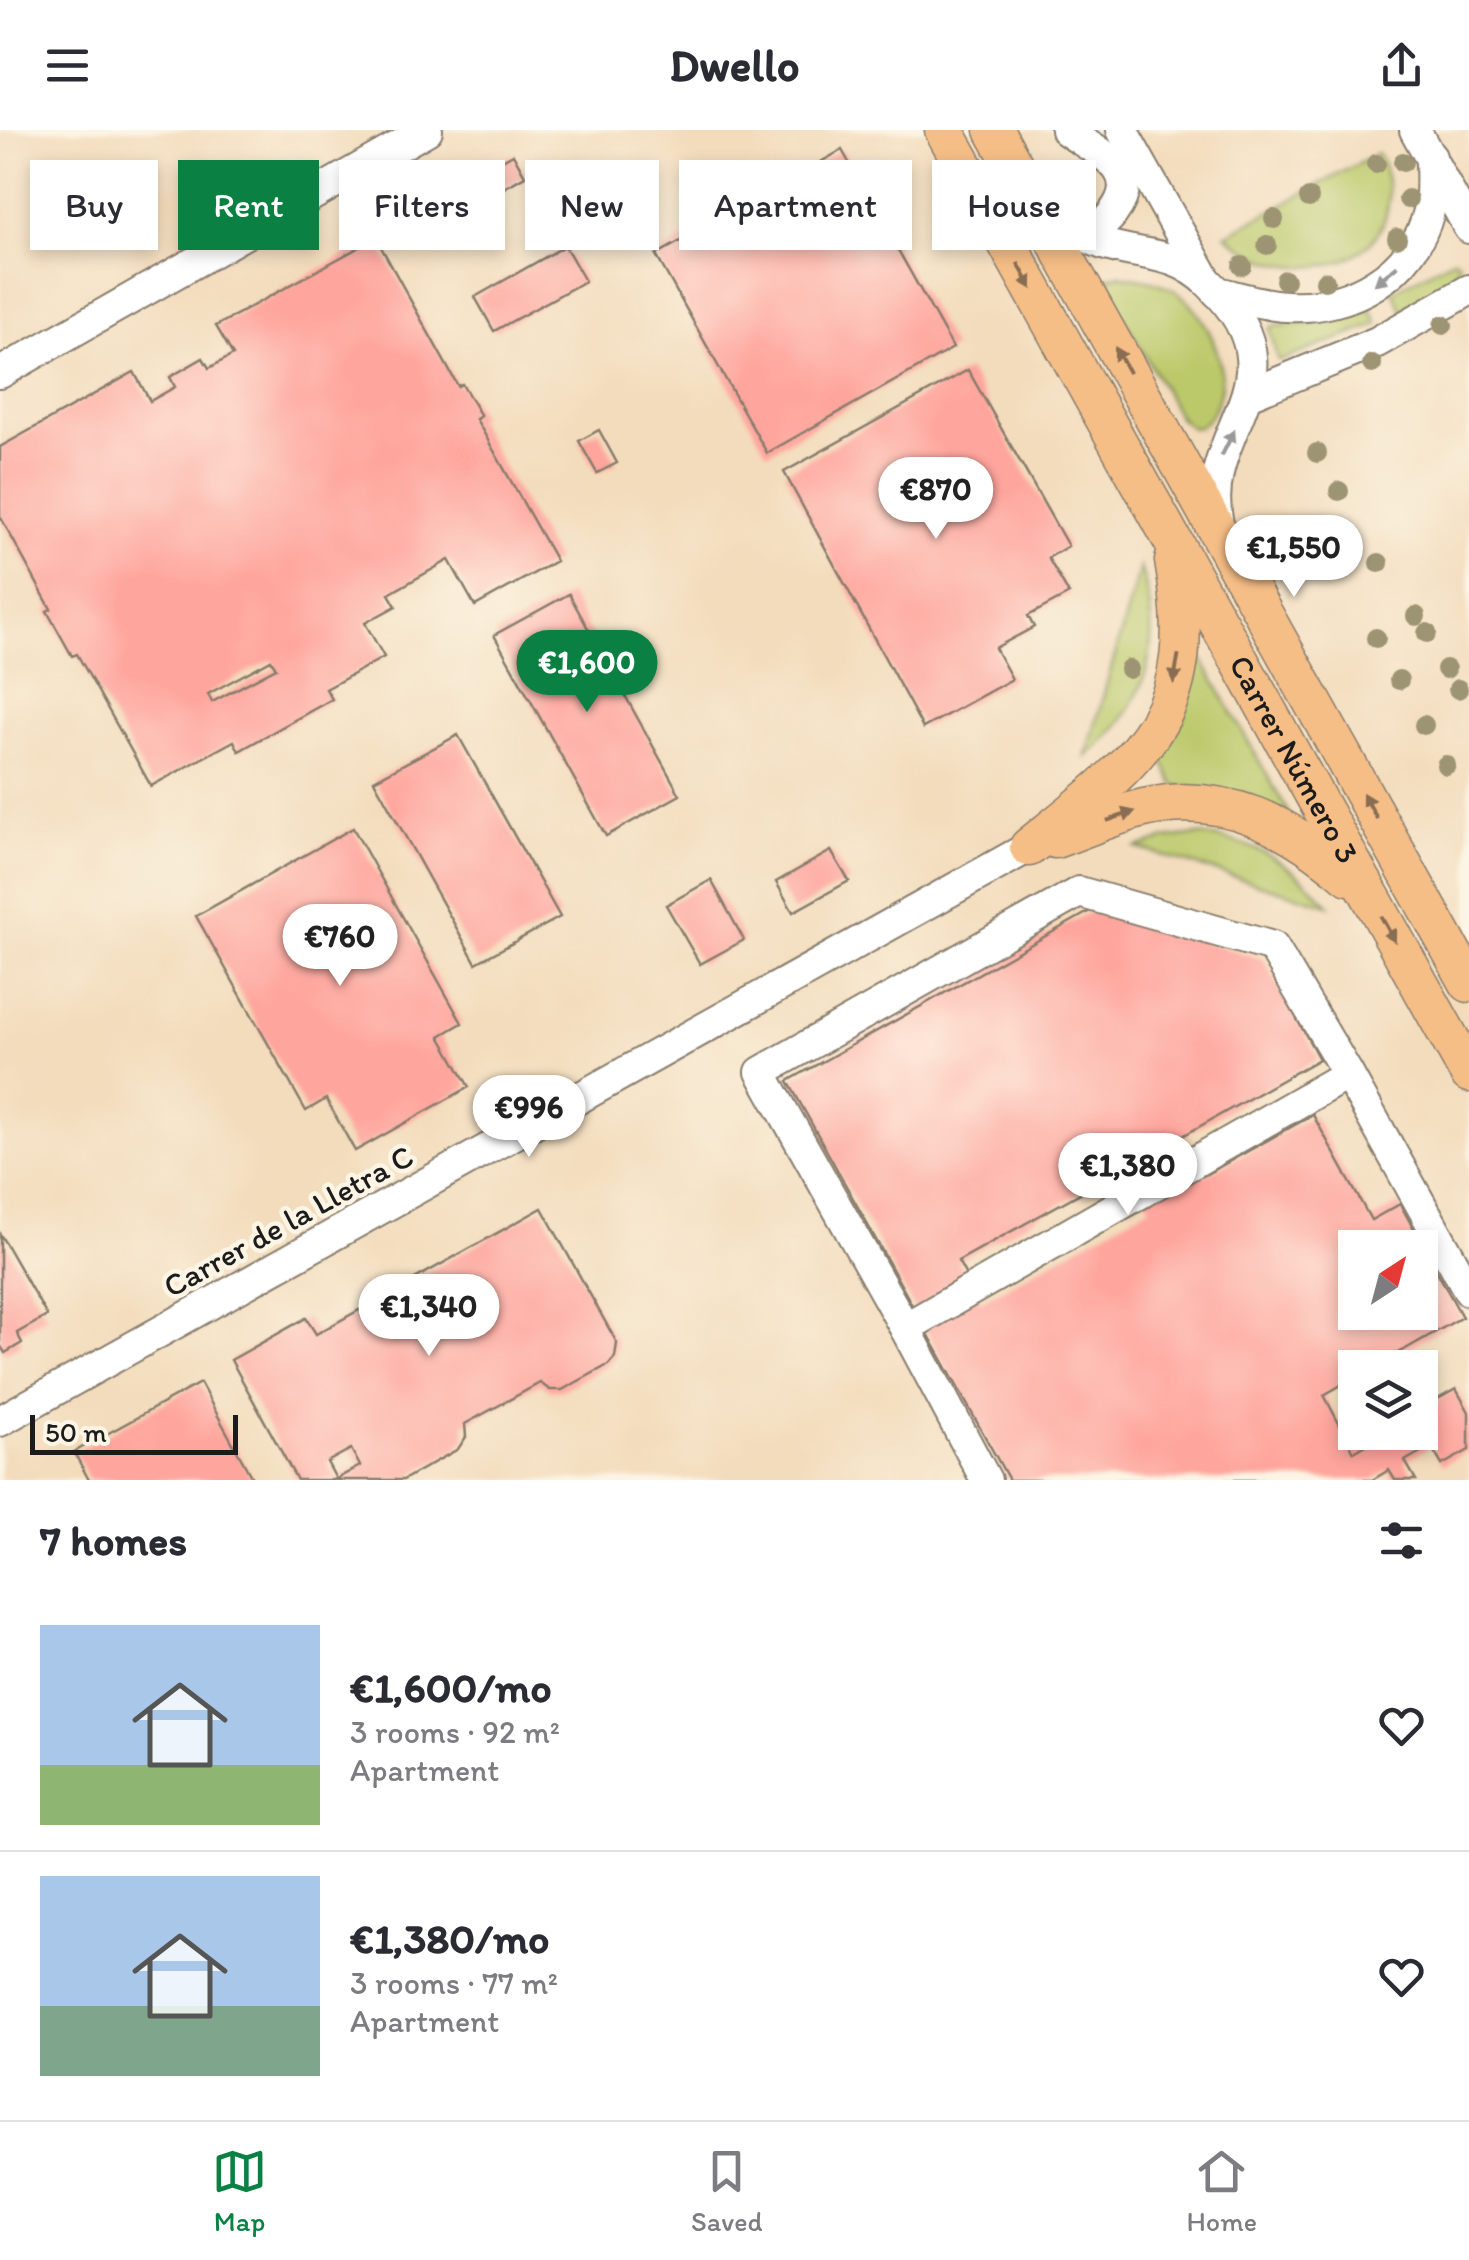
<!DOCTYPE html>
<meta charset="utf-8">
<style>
:root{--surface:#fff;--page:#f7f7f7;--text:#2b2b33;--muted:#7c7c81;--line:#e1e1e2;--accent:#0b8043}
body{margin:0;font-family:Itim,sans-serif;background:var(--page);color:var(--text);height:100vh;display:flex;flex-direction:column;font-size:38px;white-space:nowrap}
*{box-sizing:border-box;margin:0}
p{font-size:32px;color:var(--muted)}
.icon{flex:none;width:55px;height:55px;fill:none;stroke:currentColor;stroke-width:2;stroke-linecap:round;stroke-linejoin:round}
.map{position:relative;height:1350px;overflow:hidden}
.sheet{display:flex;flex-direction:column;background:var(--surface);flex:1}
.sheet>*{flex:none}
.banner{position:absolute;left:30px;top:30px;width:1410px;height:90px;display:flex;gap:20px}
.needle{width:65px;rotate:36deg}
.tools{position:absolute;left:1338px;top:1100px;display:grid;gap:20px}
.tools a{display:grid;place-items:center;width:100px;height:100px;border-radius:0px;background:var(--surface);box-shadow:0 5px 15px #0003;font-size:50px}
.scale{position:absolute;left:30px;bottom:25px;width:208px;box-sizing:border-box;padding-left:10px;border:5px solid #1c1c1c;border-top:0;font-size:28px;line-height:35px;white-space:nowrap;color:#1c1c1c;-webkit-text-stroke:8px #fcf5e5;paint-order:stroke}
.price{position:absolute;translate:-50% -85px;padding:0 22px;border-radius:35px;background:#fff;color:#222;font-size:32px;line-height:65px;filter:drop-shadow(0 2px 5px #0008)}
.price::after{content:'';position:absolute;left:50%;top:60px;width:30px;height:22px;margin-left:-15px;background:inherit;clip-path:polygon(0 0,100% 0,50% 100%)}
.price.selected{background:var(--accent);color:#fff}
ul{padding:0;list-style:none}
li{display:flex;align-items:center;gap:30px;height:250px;padding:0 40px}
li+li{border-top:2px solid var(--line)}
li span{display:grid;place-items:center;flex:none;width:280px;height:200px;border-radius:0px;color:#555}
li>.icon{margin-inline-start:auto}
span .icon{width:120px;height:120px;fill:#fffc;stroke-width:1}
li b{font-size:42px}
h2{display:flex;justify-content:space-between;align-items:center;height:120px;padding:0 40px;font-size:42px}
.chip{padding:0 35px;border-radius:0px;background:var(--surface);box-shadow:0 5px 15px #0003;font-size:35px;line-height:90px}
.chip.selected{background:var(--accent);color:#fff}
header{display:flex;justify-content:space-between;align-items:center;height:130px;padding:0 40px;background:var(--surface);font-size:45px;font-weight:800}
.tab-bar{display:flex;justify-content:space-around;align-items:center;height:140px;border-top:2px solid var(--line);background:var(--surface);font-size:28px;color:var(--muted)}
.tab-bar a{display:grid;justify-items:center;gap:5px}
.tab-bar .selected{color:var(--accent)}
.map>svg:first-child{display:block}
</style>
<header><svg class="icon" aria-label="menu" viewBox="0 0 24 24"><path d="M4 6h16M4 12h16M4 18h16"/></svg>Dwello<svg class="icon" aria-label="share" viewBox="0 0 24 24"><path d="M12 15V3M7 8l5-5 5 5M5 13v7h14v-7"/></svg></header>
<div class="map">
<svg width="1469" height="1350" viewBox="0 0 1469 1350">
<rect width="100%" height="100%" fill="#fcf5e5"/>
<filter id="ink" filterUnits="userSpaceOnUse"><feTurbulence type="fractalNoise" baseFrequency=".01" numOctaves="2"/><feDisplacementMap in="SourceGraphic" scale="20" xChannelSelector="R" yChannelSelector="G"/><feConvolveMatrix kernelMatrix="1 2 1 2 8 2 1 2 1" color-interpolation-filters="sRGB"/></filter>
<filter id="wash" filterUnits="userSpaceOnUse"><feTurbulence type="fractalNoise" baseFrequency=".0048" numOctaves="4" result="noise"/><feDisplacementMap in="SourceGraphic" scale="40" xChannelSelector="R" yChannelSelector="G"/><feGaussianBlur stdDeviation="2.25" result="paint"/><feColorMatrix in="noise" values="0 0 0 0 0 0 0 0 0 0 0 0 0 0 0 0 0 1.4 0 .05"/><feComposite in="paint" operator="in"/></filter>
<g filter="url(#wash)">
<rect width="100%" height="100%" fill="#f3dcbc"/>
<g fill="#bcc96a" stroke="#6c7243" stroke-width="2.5">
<path d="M1378,23C1412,97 1357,149 1282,134C1261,130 1242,118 1226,105Z"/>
<path d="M1454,128L1459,132C1455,158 1424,168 1402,180L1393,161Z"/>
<path d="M1119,145C1141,148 1162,151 1180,164C1215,192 1242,264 1199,297L1191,298L1179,287L1107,157L1111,146Z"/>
<path d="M1369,175L1378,194L1280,231L1277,229L1270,199L1273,196L1326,192Z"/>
<path d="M1140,437C1166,513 1148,576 1086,627Z"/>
<path d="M1195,522H1198L1289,684L1174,655L1161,627L1183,588Z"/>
<path d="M1197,705C1253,710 1292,733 1329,775L1137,718L1165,709Z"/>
</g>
<g id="blocks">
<g fill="#fea59d" fill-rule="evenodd">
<path d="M842,20L953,218L767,323L656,125Z"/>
<path d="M513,24L525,46L446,91L434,69Z"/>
<path d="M376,108L458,256L462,254L481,286L476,289L556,431L475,476L449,430L389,464L396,476L365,493L384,527L326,559L332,569L239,621L234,611L151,656L77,524L72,526L47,481L51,479L0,386V317L134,242L150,271L175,257L170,247L203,228L209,238L233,225L216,196ZM271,530L276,538L212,572L208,564Z"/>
<path d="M565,116L585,151L494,201L475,167Z"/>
<path d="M968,240L1068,416L1048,428L1069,464L1028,486L1034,497L995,518L1012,549L923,598L784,342Z"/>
<path d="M599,300L617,333L597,343L579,311Z"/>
<path d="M569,464L680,665L606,706L494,505Z"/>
<path d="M458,605L560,787L476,833L374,650Z"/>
<path d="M353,698L462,893L440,906L469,957L355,1021L326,969L306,981L196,786Z"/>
<path d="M831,721L849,751L793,782L776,752Z"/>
<path d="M711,750L744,810L700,834L666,775Z"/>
<path d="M1092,780L1264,829L1319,929L1181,1007L1203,1046L1313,985L1371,1090L1400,1074L1462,1187L1372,1238H1355V1247L1324,1265L1354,1322L1388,1302H1420V1279L1456,1259L1469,1282V1320L1442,1335L1431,1316L1405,1331L1416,1350H1395L1389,1340L1372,1350H1009L788,951ZM1127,1037L1150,1076L980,1171L958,1131ZM1355,1118H1420V1182H1355Z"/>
<path d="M542,1078L617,1213L615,1227L608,1235L562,1260H550L540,1253L465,1294L466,1307L458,1319L403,1350H297L231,1230L306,1188L316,1204ZM351,1319L360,1336L336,1349L327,1332Z"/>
<path d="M0,1104L47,1186L17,1203L22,1213L5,1223L0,1215Z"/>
<path d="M200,1253L253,1350H89L74,1322Z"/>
</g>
</g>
</g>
<g filter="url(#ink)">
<use href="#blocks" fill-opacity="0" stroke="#887c6c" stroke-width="2.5"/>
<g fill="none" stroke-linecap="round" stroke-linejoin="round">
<defs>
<g id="minor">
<path d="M1066,0C1096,22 1146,39 1113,83C1104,96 1093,101 1078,102"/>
<path d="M1122,0L1205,148"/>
<path d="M1415,0L1469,98"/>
<path d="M1040,70C1057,89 1079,105 1103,114C1143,127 1174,120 1209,153C1310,251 1196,298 1218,394"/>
<path d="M1217,162C1239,167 1263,175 1286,176C1349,180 1413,145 1429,81C1433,63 1431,45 1431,27"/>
<path d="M0,243L427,0"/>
<path d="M1248,265L1377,212L1469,160"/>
<path d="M905,1198L1348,944"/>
<path d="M0,1291L1029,717"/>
<path d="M986,1350L905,1198L761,942L1079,762L1273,817L1348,944L1469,1161"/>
</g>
<g id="major">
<path id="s1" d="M944,0L1469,943"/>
<path d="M994,0L1469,853"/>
<path d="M1055,709C1084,699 1114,685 1144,678C1224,660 1289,695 1349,746"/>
<path d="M1029,717C1141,627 1202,589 1174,431"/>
</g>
</defs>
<use href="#minor" stroke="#887c6c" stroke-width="34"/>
<use href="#major" stroke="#887c6c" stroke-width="41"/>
<use href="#minor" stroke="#fff" stroke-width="30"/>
<use href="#major" stroke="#f6be87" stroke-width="38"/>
</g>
<g fill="#9c9473">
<circle cx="1403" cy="32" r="10"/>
<circle cx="1376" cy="34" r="10"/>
<circle cx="1309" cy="68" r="10"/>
<circle cx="1408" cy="69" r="10"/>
<circle cx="1274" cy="89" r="10"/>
<circle cx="1397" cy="108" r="10"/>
<circle cx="1267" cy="115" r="10"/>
<circle cx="1242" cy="136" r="10"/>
<circle cx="1285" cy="150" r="10"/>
<circle cx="1325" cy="151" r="10"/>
<circle cx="1443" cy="195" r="10"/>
<circle cx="1372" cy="234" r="10"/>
<circle cx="1317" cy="323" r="10"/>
<circle cx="1339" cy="361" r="10"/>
<circle cx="1379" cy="433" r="10"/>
<circle cx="1416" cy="486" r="10"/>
<circle cx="1427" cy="503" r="10"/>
<circle cx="1376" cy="508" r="10"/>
<circle cx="1129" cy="539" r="10"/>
<circle cx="1446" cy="539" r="10"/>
<circle cx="1399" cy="550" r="10"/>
<circle cx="1458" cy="559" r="10"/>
<circle cx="1424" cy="595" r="10"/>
<circle cx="1446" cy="635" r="10"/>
</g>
<defs><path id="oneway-solid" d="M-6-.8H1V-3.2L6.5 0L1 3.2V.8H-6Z" transform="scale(2.5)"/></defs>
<g fill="#999">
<use href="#oneway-solid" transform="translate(1386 145) rotate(140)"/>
<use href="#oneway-solid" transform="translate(1228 313) rotate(-64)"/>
</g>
<g fill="#896d52">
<use href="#oneway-solid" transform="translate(1025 146) rotate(61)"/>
<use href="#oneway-solid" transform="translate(1122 230) rotate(-119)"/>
<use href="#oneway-solid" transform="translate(1176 539) rotate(100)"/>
<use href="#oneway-solid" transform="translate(1370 676) rotate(-119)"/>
<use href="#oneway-solid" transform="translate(1121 686) rotate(-19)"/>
<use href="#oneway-solid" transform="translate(1388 799) rotate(61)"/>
</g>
</g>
<g text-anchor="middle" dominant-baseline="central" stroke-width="9" stroke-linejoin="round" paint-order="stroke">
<g font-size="32" fill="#1c1c1c" stroke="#fcf5e5">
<text stroke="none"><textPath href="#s1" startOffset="720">Carrer Número 3</textPath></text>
<text transform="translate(288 1091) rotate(-29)">Carrer de la Lletra C</text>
</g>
</g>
</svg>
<div class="tools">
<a><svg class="needle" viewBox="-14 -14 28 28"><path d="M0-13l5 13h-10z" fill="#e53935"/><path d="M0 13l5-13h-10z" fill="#7c7c81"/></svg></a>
<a><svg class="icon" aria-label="layers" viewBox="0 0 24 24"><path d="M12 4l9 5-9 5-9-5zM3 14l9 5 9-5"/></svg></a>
</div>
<div class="scale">50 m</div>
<b class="price" style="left:936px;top:412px">€870</b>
<b class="price" style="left:1294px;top:470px">€1,550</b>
<b class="price selected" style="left:587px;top:585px">€1,600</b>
<b class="price" style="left:340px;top:859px">€760</b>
<b class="price" style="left:529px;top:1030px">€996</b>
<b class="price" style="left:1128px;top:1088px">€1,380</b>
<b class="price" style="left:429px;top:1229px">€1,340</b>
<div class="banner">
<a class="chip">Buy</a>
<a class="chip selected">Rent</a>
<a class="chip">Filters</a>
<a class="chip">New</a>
<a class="chip">Apartment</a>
<a class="chip">House</a>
</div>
</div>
<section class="sheet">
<h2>7 homes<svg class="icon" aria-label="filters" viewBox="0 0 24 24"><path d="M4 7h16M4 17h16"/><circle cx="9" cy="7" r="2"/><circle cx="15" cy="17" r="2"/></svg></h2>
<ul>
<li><span style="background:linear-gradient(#a9c7e8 70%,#8fb573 0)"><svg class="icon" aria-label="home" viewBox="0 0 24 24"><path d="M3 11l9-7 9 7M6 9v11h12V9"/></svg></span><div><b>€1,600/mo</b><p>3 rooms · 92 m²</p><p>Apartment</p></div><svg class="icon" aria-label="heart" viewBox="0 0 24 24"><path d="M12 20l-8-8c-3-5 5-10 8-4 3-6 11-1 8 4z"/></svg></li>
<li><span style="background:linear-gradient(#a9c7e8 65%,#7fa58c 0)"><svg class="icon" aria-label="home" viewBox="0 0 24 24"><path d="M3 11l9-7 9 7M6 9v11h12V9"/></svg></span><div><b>€1,380/mo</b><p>3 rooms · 77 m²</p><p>Apartment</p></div><svg class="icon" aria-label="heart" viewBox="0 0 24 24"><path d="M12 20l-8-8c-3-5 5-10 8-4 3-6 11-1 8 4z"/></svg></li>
</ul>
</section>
<nav class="tab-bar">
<a class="selected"><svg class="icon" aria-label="map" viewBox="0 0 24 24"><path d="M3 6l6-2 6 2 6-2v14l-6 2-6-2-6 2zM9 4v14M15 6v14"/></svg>Map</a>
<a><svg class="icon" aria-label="saved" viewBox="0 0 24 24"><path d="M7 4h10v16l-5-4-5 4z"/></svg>Saved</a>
<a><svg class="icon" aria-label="home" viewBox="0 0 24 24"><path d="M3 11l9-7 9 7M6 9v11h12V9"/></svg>Home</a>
</nav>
